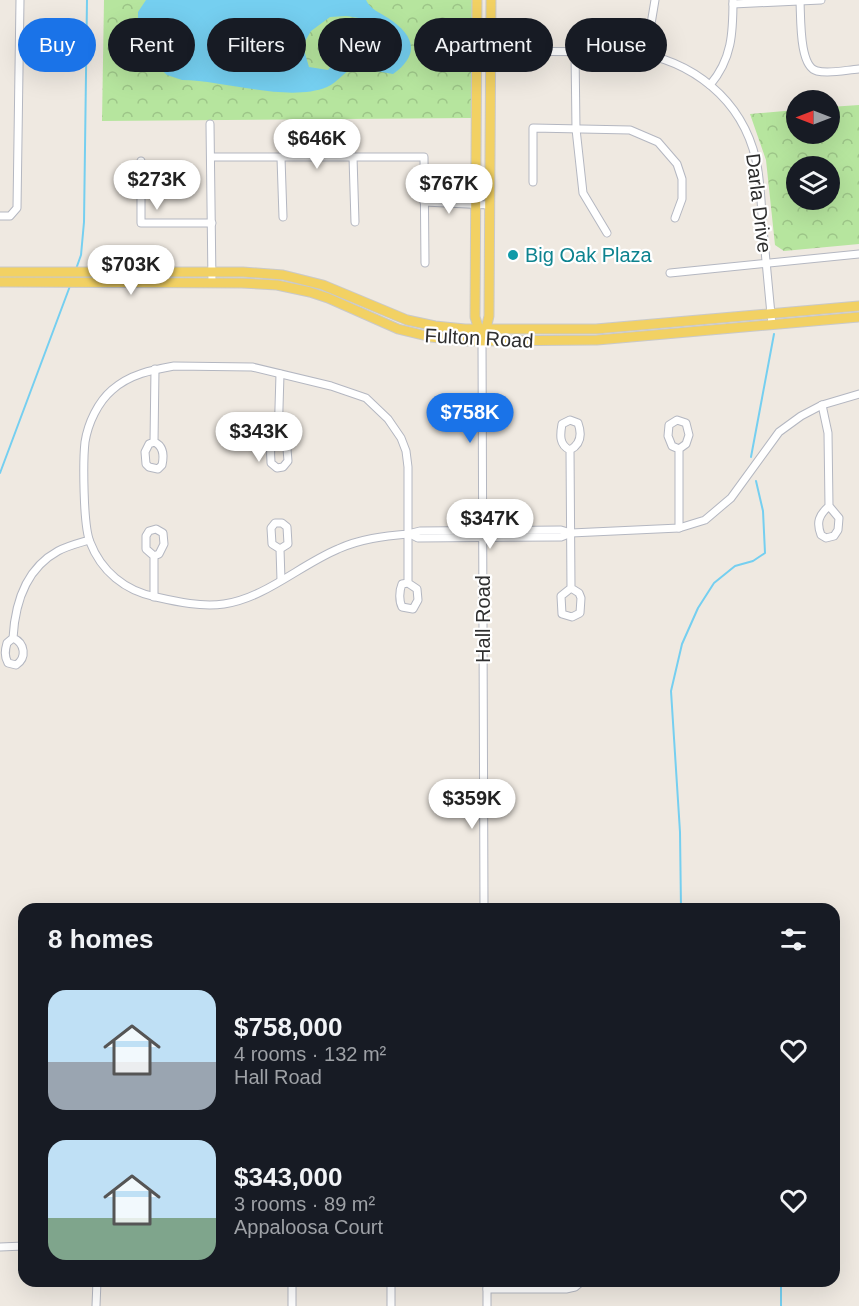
<!DOCTYPE html>
<meta charset="utf-8">
<style>
:root{--surface:#171b24;--page:#242831;--text:#f1f3f6;--muted:#9ea1a6;--accent:#1a73e8}
body{margin:0;font-family:Helvetica,sans-serif;background:var(--page);color:var(--text);height:100vh;display:flex;flex-direction:column;font-size:22px;white-space:nowrap}
*{box-sizing:border-box;margin:0}
p{font-size:20px;color:var(--muted)}
.icon{flex:none;width:33px;height:33px;fill:none;stroke:currentColor;stroke-width:2;stroke-linecap:round;stroke-linejoin:round}
.map{position:relative;flex:1;overflow:hidden}
.drawer{position:absolute;left:18px;top:903px;width:822px;height:384px;display:flex;flex-direction:column;background:var(--surface);border-radius:18px;box-shadow:0 6px 24px #0002}
.drawer>*{flex:none}
.top-card{position:absolute;left:18px;top:18px;width:824px;height:54px;display:flex;gap:12px}
.needle{width:39px;rotate:270deg}
.tools{position:absolute;left:786px;top:90px;display:grid;gap:12px}
.tools a{display:grid;place-items:center;width:54px;height:54px;border-radius:50%;background:var(--surface);box-shadow:0 6px 24px #0002;font-size:30px}
.price{position:absolute;translate:-50% -51px;padding:0 14px;border-radius:21px;background:#fff;color:#222;font-size:20px;line-height:39px;filter:drop-shadow(0 2px 3px #0008)}
.price::after{content:'';position:absolute;left:50%;top:36px;width:18px;height:14px;margin-left:-9px;background:inherit;clip-path:polygon(0 0,100% 0,50% 100%)}
.price.selected{background:var(--accent);color:#fff}
ul{padding:0;list-style:none}
li{display:flex;align-items:center;gap:18px;height:150px;padding:0 30px}
li span{display:grid;place-items:center;flex:none;width:168px;height:120px;border-radius:18px;color:#555}
li>.icon{margin-inline-start:auto}
span .icon{width:72px;height:72px;fill:#fffc;stroke-width:1}
li b{font-size:26px}
h2{display:flex;justify-content:space-between;align-items:center;height:72px;padding:0 30px;font-size:26px}
.chip{padding:0 21px;border-radius:27px;background:var(--surface);box-shadow:0 6px 24px #0002;font-size:21px;line-height:54px}
.chip.selected{background:var(--accent);color:#fff}
.map>svg:first-child{display:block}
</style>
<div class="map">
<svg width="859" height="1306" viewBox="0 0 859 1306">
<defs>
<pattern id="forest-crowns" width="20" height="18" patternUnits="userSpaceOnUse" patternTransform="scale(1.5)"><rect width="20" height="18" fill="#b6e59e"/><path d="M2 6a3 3 0 1 1 6 0M12 15a3 3 0 1 1 6 0" fill="none" stroke="#9dc588"/></pattern>
</defs>
<rect width="100%" height="100%" fill="#efe9e1"/>
<g fill="url(#forest-crowns)" fill-rule="evenodd">
<path d="M104,0H472L471,118L102,121Z"/>
<path d="M859,105V244L784,251L775,245L766,160L750,114L796,110V134H830V107ZM830,166V200H796V166Z"/>
</g>
<path fill="#75cff0" fill-rule="evenodd" d="M146,0H366C371,10 379,12 388,18C414,35 421,54 393,74L354,67C344,72 338,82 327,87C288,103 223,80 182,80L167,75L142,52L136,31L138,26V12ZM346,16C351,17 357,17 361,19C370,24 378,42 378,51L375,54C350,57 348,47 328,70L309,67L304,50V43L311,31L330,17Z"/>
<g fill="none" stroke-linecap="round" stroke-linejoin="round">
<g stroke="#75cff0" stroke-width="2">
<path d="M76,269L81,255L84,222L87,0"/>
<path d="M751,457L774,334"/>
<path d="M0,473L70,286"/>
<path d="M681,909L680,832L671,691L682,644L698,608L714,583L735,566L753,561L765,553L763,511L756,481"/>
<path d="M781,1281V1306"/>
</g>
<defs>
<g id="minor">
<path d="M800,2C801,18 799,67 817,71C830,74 846,70 859,69"/>
<path d="M733,4L821,0"/>
<path d="M477,51L632,52C692,60 742,99 756,160C761,182 761,206 763,229C766,261 769,293 772,325"/>
<path d="M575,51L576,129L583,193L607,233"/>
<path d="M646,54L655,0"/>
<path d="M710,85C732,59 733,33 733,0"/>
<path d="M210,124L212,283"/>
<path d="M211,157H424L425,263"/>
<path d="M353,157L355,222"/>
<path d="M281,158L283,217"/>
<path d="M141,161V223H212"/>
<path d="M533,182V128L630,130L658,142L677,164L682,179V199L675,218"/>
<path d="M424,202L489,205"/>
<path d="M0,216H10L17,208L20,0"/>
<path d="M670,273L859,254"/>
<path d="M482,341L484,909"/>
<path d="M174,366L252,367L331,386L366,398L388,419L401,438L406,451L408,467V534C384,536 360,539 338,549C300,565 265,598 224,604C201,607 178,602 156,597C125,591 101,571 90,542C83,525 83,460 85,442C88,423 98,402 112,390C130,374 152,370 174,366Z"/>
<path d="M822,405L828,433L829,506C819,515 816,522 821,535L826,538L834,536L838,530L839,518L829,506"/>
<path d="M278,441L287,449L288,461L283,467L277,468L271,463C271,454 268,445 278,441L280,374"/>
<path d="M154,442C164,446 164,456 162,465L158,469L149,467L146,464L145,452L149,444L154,442L155,369"/>
<path d="M679,449L672,446L668,436L669,425L677,420L686,423L689,435L686,444L679,449V528"/>
<path d="M570,450C559,445 560,435 562,424L570,420L578,423C582,434 581,444 570,450L571,588L561,596L562,614L572,617L580,613L581,598L579,593L571,588"/>
<path d="M408,534L420,531L561,530L571,533L679,528L705,520L731,498L779,432L801,416L822,405L859,394"/>
<path d="M410,534L418,538L561,537L571,533"/>
<path d="M280,549L272,544L271,528L275,523H282L287,527L288,544L280,549L281,580"/>
<path d="M408,583L417,589L418,600L413,609L402,607C399,601 399,591 402,584L408,583V534"/>
<path d="M154,597V556L159,554L164,544L163,533L156,529L149,531L146,536V549L154,556"/>
<path d="M13,638C25,643 27,658 16,665L8,663C4,656 5,650 7,643L13,638C15,603 25,569 58,551C67,546 79,543 89,540"/>
<path d="M0,1247L24,1246"/>
<path d="M292,1281V1306"/>
<path d="M487,1281V1306"/>
<path d="M487,1289H566L575,1287L582,1281"/>
<path d="M96,1306L97,1281"/>
<path d="M391,1306V1281"/>
</g>
<g id="major">
<path d="M477,0L475,317L480,333"/>
<path d="M0,272H243L283,275L323,285L407,320L435,326L465,329H596L859,306"/>
<path d="M0,282L242,283L277,285L310,292L328,298L398,329L431,337L465,341L597,340L859,317"/>
<path d="M485,333L489,316L491,0"/>
</g>
</defs>
<use href="#minor" stroke="#b4b7c1" stroke-width="9"/>
<use href="#major" stroke="#c9c9c9" stroke-width="11"/>
<use href="#minor" stroke="#fff" stroke-width="7"/>
<use href="#major" stroke="#f2d163" stroke-width="9"/>
</g>
<circle fill="#0f9aa8" stroke="#fff" stroke-width="2" cx="513" cy="255" r="6"/>
<g text-anchor="middle" dominant-baseline="central" stroke-width="4.5" stroke-linejoin="round" paint-order="stroke">
<g font-size="20" fill="#2e2e2e" stroke="#fff">
<text transform="translate(759 203) rotate(83)">Darla Drive</text>
<text transform="translate(479 338) rotate(3)">Fulton Road</text>
<text transform="translate(483 619) rotate(-90)">Hall Road</text>
</g>
<g font-size="20" fill="#0d838f" stroke="#fff" text-anchor="start">
<text x="525" y="255">Big Oak Plaza</text>
</g>
</g>
</svg>
<div class="tools">
<a><svg class="needle" viewBox="-14 -14 28 28"><path d="M0-13l5 13h-10z" fill="#e53935"/><path d="M0 13l5-13h-10z" fill="#9ea1a6"/></svg></a>
<a><svg class="icon" aria-label="layers" viewBox="0 0 24 24"><path d="M12 4l9 5-9 5-9-5zM3 14l9 5 9-5"/></svg></a>
</div>
<b class="price" style="left:317px;top:170px">$646K</b>
<b class="price" style="left:157px;top:211px">$273K</b>
<b class="price" style="left:449px;top:215px">$767K</b>
<b class="price" style="left:131px;top:296px">$703K</b>
<b class="price selected" style="left:470px;top:444px">$758K</b>
<b class="price" style="left:259px;top:463px">$343K</b>
<b class="price" style="left:490px;top:550px">$347K</b>
<b class="price" style="left:472px;top:830px">$359K</b>
<div class="top-card">
<a class="chip selected">Buy</a>
<a class="chip">Rent</a>
<a class="chip">Filters</a>
<a class="chip">New</a>
<a class="chip">Apartment</a>
<a class="chip">House</a>
</div>
<section class="drawer">
<h2>8 homes<svg class="icon" aria-label="filters" viewBox="0 0 24 24"><path d="M4 7h16M4 17h16"/><circle cx="9" cy="7" r="2"/><circle cx="15" cy="17" r="2"/></svg></h2>
<ul>
<li><span style="background:linear-gradient(#bfe0f5 60%,#9aa5b1 0)"><svg class="icon" aria-label="home" viewBox="0 0 24 24"><path d="M3 11l9-7 9 7M6 9v11h12V9"/></svg></span><div><b>$758,000</b><p>4 rooms · 132 m²</p><p>Hall Road</p></div><svg class="icon" aria-label="heart" viewBox="0 0 24 24"><path d="M12 20l-8-8c-3-5 5-10 8-4 3-6 11-1 8 4z"/></svg></li>
<li><span style="background:linear-gradient(#bfe0f5 65%,#7fa58c 0)"><svg class="icon" aria-label="home" viewBox="0 0 24 24"><path d="M3 11l9-7 9 7M6 9v11h12V9"/></svg></span><div><b>$343,000</b><p>3 rooms · 89 m²</p><p>Appaloosa Court</p></div><svg class="icon" aria-label="heart" viewBox="0 0 24 24"><path d="M12 20l-8-8c-3-5 5-10 8-4 3-6 11-1 8 4z"/></svg></li>
</ul>
</section>
</div>
